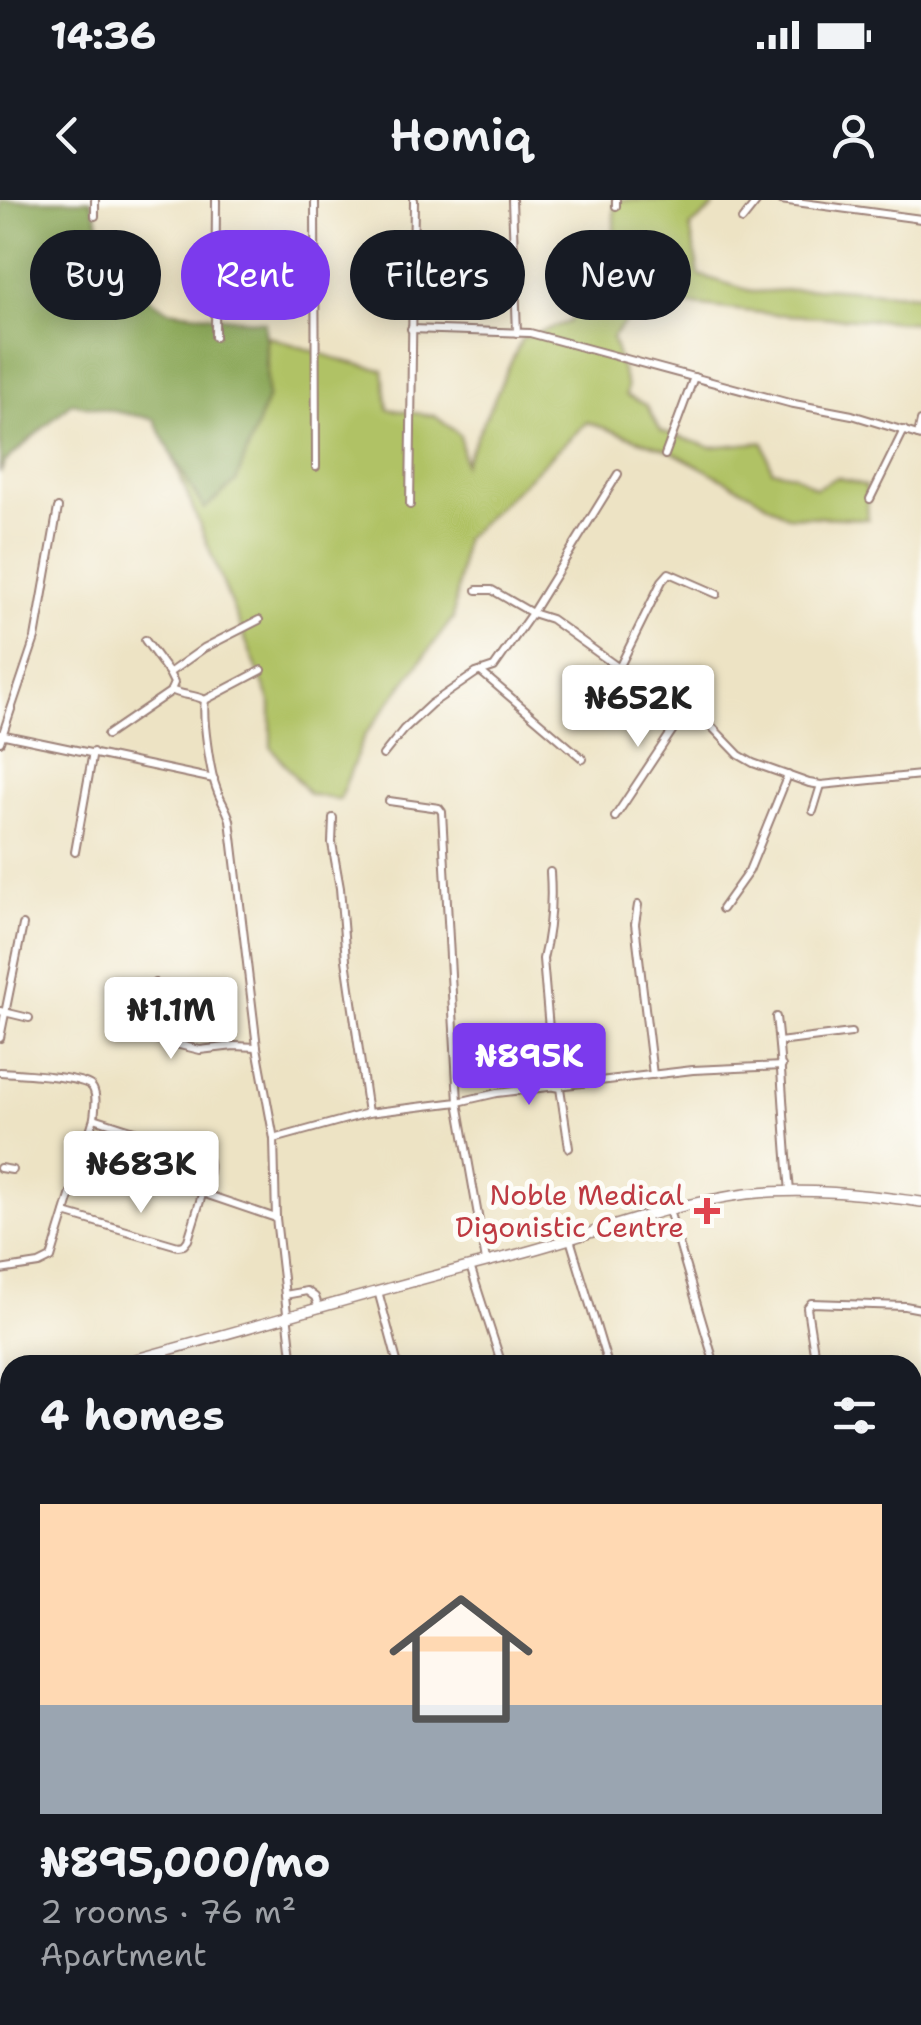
<!DOCTYPE html>
<meta charset="utf-8">
<style>
:root{--surface:#171b24;--page:#20242c;--text:#f1f3f6;--muted:#9ea1a6;--line:#363941;--accent:#7c3aed}
body{margin:0;font-family:"Shantell Sans",sans-serif;background:var(--page);color:var(--text);height:100vh;display:flex;flex-direction:column;font-size:38px;white-space:nowrap}
*{box-sizing:border-box;margin:0}
p{font-size:32px;color:var(--muted)}
.icon{flex:none;width:55px;height:55px;fill:none;stroke:currentColor;stroke-width:2;stroke-linecap:round;stroke-linejoin:round}
.map{position:relative;flex:1;overflow:hidden}
.sheet{position:absolute;left:0px;top:1155px;width:922px;height:670px;display:flex;flex-direction:column;background:var(--surface);border-radius:30px 30px 0 0;box-shadow:0 5px 25px #0003}
.sheet>*{flex:none}
.hud{position:absolute;left:30px;top:30px;width:862px;height:90px;display:flex;gap:20px}
.price{position:absolute;translate:-50% -85px;padding:0 22px;border-radius:10px;background:#fff;color:#222;font-size:32px;line-height:65px;filter:drop-shadow(0 2px 5px #0008)}
.price::after{content:'';position:absolute;left:50%;top:60px;width:30px;height:22px;margin-left:-15px;background:inherit;clip-path:polygon(0 0,100% 0,50% 100%)}
.price.active{background:var(--accent);color:#fff}
ul{padding:0;list-style:none}
li{display:grid;align-content:center;gap:20px;height:530px;padding:0 40px}
li+li{border-top:2px solid var(--line)}
li span{display:grid;place-items:center;height:310px;border-radius:0px;color:#555}
li>.icon{margin-inline-start:auto}
span .icon{width:180px;height:180px;fill:#fffc;stroke-width:1}
li b{font-size:42px}
h2{display:flex;justify-content:space-between;align-items:center;height:120px;padding:0 40px;font-size:42px}
.pill{padding:0 35px;border-radius:45px;background:var(--surface);box-shadow:0 5px 25px #0003;font-size:35px;line-height:90px}
.pill.active{background:var(--accent);color:#fff}
.status{display:flex;justify-content:space-between;align-items:center;height:70px;padding:0 50px;background:var(--surface);direction:ltr}
.status svg{height:28px;fill:currentColor}
header{display:flex;justify-content:space-between;align-items:center;height:130px;padding:0 40px;background:var(--surface);font-size:45px;font-weight:600}
.map>svg:first-child{display:block}
</style>
<div class="status"><b>14:36</b><svg viewBox="0 0 49 12"><path d="M0 12V9h3v3zM5 12V6h3v6zM10 12V3h3v9zM15 12V0h3v12zM26 1h20v11H26zM47 4h2v5h-2z"/></svg></div>
<header><svg class="icon" aria-label="back" viewBox="0 0 24 24"><path d="M15 5l-7 7 7 7"/></svg>Homiq<svg class="icon" aria-label="person" viewBox="0 0 24 24"><circle cx="12" cy="8" r="4"/><path d="M4 21q1-7 8-7t8 7"/></svg></header>
<div class="map">
<svg width="921" height="1825" viewBox="0 0 921 1825">
<rect width="100%" height="100%" fill="#fdfcf7"/>
<filter id="ink" filterUnits="userSpaceOnUse"><feTurbulence type="fractalNoise" baseFrequency=".01" numOctaves="2"/><feDisplacementMap in="SourceGraphic" scale="20" xChannelSelector="R" yChannelSelector="G"/><feConvolveMatrix kernelMatrix="1 2 1 2 8 2 1 2 1" color-interpolation-filters="sRGB"/></filter>
<filter id="wash" filterUnits="userSpaceOnUse"><feTurbulence type="fractalNoise" baseFrequency=".0048" numOctaves="4" result="noise"/><feDisplacementMap in="SourceGraphic" scale="40" xChannelSelector="R" yChannelSelector="G"/><feGaussianBlur stdDeviation="2.25" result="paint"/><feColorMatrix in="noise" values="0 0 0 0 0 0 0 0 0 0 0 0 0 0 0 0 0 1.4 0 .05"/><feComposite in="paint" operator="in"/></filter>
<g filter="url(#wash)">
<rect width="100%" height="100%" fill="#ede3c4"/>
<g fill="#b0c265" stroke="#7d7048" stroke-width="2.5">
<path d="M614,0H716L713,8L690,27L699,75L754,92L823,88L921,95V123L770,114L694,105H641L612,137L627,187L626,195L646,205L661,231L710,247L763,242L772,270L793,274L816,288L837,277L866,286L868,319L787,316L753,295L668,250L587,222L464,339L453,418L365,535L339,600L309,594L271,547V504L171,253L204,309L267,199V136L344,161L383,170L388,209L435,216L460,235L464,264L522,138L569,122L614,52Z"/>
<path d="M918,1353H921V1417L913,1426V1359Z"/>
<path d="M10,1407V1485L0,1409Z"/>
<path d="M14,1815H364L369,1825H91L89,1821L52,1817L43,1825H10Z"/>
<path d="M666,1815H714V1825H663Z"/>
</g>
<path fill="#8ca85a" stroke="#6b6442" stroke-width="2.5" d="M0,0H91L118,79L168,110L265,122L267,199L236,282L204,309L171,253L154,219L71,203L5,262L0,273Z"/>
</g>
<g filter="url(#ink)">
<g fill="none" stroke-linecap="round" stroke-linejoin="round">
<defs>
<g id="minor">
<path d="M315,0L316,267"/>
<path d="M512,0L517,133"/>
<path d="M616,0V6"/>
<path d="M781,0L921,19"/>
<path d="M95,16V0"/>
<path d="M742,20L758,0"/>
<path d="M411,129L530,133L789,203L852,215L921,236"/>
<path d="M215,137L216,0"/>
<path d="M918,235L921,221"/>
<path d="M665,255L694,177"/>
<path d="M870,299L904,230"/>
<path d="M410,305L414,0"/>
<path d="M477,390H492L532,413L551,419L619,468L668,489L690,504L739,555L753,563L809,583L821,585L921,575"/>
<path d="M145,440L169,473"/>
<path d="M619,468L662,381L669,373L717,394"/>
<path d="M481,472L583,559"/>
<path d="M171,490C183,496 193,494 205,500"/>
<path d="M205,500C202,517 210,573 217,590C220,600 227,609 230,620L257,847L274,939L276,1018L293,1165"/>
<path d="M205,500L262,470"/>
<path d="M0,534L214,579"/>
<path d="M107,535L170,492L174,483L169,473L204,448L259,420"/>
<path d="M0,542L35,438L58,308"/>
<path d="M383,555L403,530L431,504L476,473L494,467L532,413L618,274"/>
<path d="M389,601L439,608L442,612L458,902L486,1061"/>
<path d="M813,611L821,585"/>
<path d="M615,617L690,504"/>
<path d="M333,618L332,643L340,688L346,760L368,913"/>
<path d="M75,652L93,552"/>
<path d="M550,672C552,701 550,731 543,759L554,887L560,888L569,948"/>
<path d="M638,705L635,724L653,875"/>
<path d="M722,709L749,671L788,575"/>
<path d="M0,811L29,818"/>
<path d="M776,817C783,875 784,933 790,991"/>
<path d="M126,832L200,850L234,846L257,847"/>
<path d="M145,836L155,783"/>
<path d="M0,838L23,725"/>
<path d="M779,842L851,833"/>
<path d="M0,872C17,873 80,876 91,886C98,893 95,909 94,918L51,1058L39,1064L0,1070"/>
<path d="M274,939L368,913L458,902L497,893L693,870L782,866"/>
<path d="M0,968L12,970"/>
<path d="M202,993L276,1018"/>
<path d="M669,1010L715,1165"/>
<path d="M65,1013L178,1046L184,1045L188,1040L209,972C210,962 210,955 199,952L94,918"/>
<path d="M570,1039L608,1165"/>
<path d="M470,1066L502,1165"/>
<path d="M378,1091L398,1165"/>
<path d="M285,1095L307,1091L315,1097L319,1108"/>
<path d="M816,1165L807,1108L811,1103L905,1106L921,1109"/>
<path d="M912,1211L921,1212"/>
<path d="M0,1406L10,1405"/>
<path d="M0,1525L10,1524"/>
<path d="M912,1541L921,1552"/>
<path d="M0,1622L10,1621"/>
<path d="M912,1709L921,1721"/>
<path d="M0,1719H10"/>
<path d="M362,1815L365,1825"/>
<path d="M597,1815L600,1825"/>
<path d="M746,1815L753,1825"/>
<path d="M872,1815L880,1825"/>
</g>
<g id="tertiary">
<path d="M114,1165C248,1129 382,1088 518,1054C594,1034 668,1004 746,994C804,987 864,994 921,1002"/>
<path d="M0,1196L10,1194"/>
</g>
</defs>
<use href="#minor" stroke="#9c8178" stroke-width="10"/>
<use href="#tertiary" stroke="#9c8178" stroke-width="12"/>
<use href="#minor" stroke="#fff" stroke-width="6"/>
<use href="#tertiary" stroke="#fff" stroke-width="9"/>
</g>
</g>
<path fill="#e0444e" stroke="#fdfcf7" stroke-width="4" d="M702 996h10v10h10v10h-10v10h-10v-10h-10v-10h10z"/>
<g text-anchor="middle" dominant-baseline="central" stroke-width="10" stroke-linejoin="round" paint-order="stroke">
<g font-size="28" fill="#be3a42" stroke="#fdfcf7" text-anchor="end">
<text x="684" y="995">Noble Medical<tspan x="684" dy="32">Digonistic Centre</tspan></text>
</g>
</g>
</svg>
<b class="price" style="left:638px;top:550px">₦652K</b>
<b class="price" style="left:171px;top:862px">₦1.1M</b>
<b class="price active" style="left:529px;top:908px">₦895K</b>
<b class="price" style="left:141px;top:1016px">₦683K</b>
<div class="hud">
<a class="pill">Buy</a>
<a class="pill active">Rent</a>
<a class="pill">Filters</a>
<a class="pill">New</a>
</div>
<section class="sheet">
<h2>4 homes<svg class="icon" aria-label="filters" viewBox="0 0 24 24"><path d="M4 7h16M4 17h16"/><circle cx="9" cy="7" r="2"/><circle cx="15" cy="17" r="2"/></svg></h2>
<ul>
<li><span style="background:linear-gradient(#ffd9b3 65%,#9aa5b1 0)"><svg class="icon" aria-label="home" viewBox="0 0 24 24"><path d="M3 11l9-7 9 7M6 9v11h12V9"/></svg></span><div><b>₦895,000/mo</b><p>2 rooms · 76 m²</p><p>Apartment</p></div></li>
</ul>
</section>
</div>
